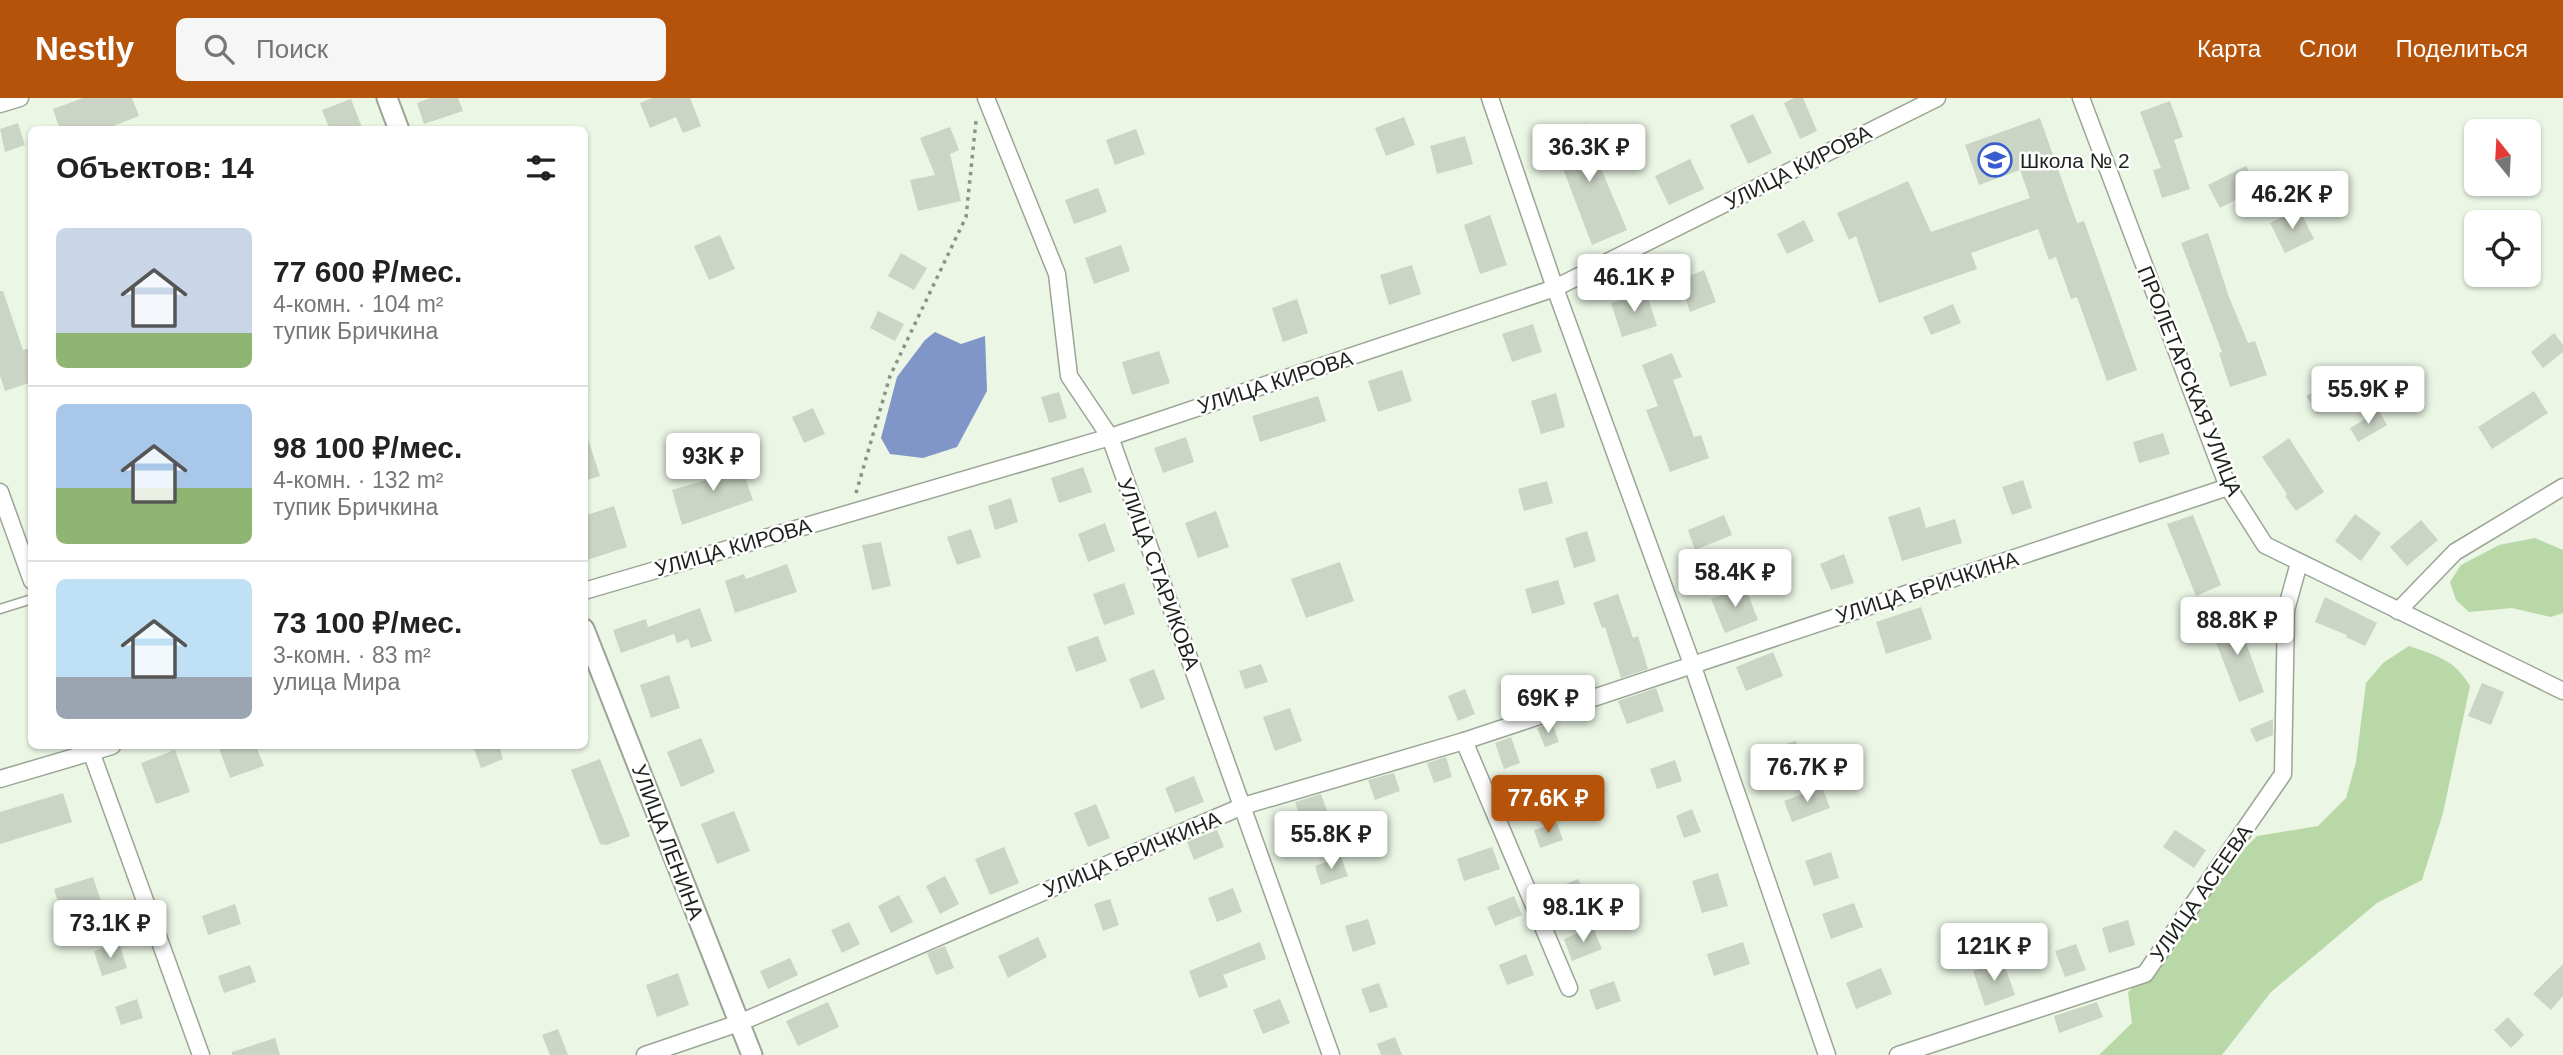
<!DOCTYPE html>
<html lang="ru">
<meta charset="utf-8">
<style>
:root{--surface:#fff;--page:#f6f6f6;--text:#222;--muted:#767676;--line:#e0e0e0;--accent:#b45309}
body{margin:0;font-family:Arial,sans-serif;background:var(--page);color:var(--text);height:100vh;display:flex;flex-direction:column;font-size:26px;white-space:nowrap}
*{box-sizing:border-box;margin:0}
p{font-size:23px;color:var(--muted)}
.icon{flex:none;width:38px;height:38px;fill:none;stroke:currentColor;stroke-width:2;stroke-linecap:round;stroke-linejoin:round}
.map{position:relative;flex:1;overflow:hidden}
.panel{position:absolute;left:28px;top:28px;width:560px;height:623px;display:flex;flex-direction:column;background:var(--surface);border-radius:10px;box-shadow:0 2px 5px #0004}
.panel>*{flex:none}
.needle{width:46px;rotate:342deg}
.fabs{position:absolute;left:2464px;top:21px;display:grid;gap:14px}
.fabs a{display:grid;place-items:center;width:77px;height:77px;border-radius:10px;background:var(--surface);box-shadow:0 2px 5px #0004;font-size:35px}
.price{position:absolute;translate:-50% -60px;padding:0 16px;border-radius:7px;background:#fff;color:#222;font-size:23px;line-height:46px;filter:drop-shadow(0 2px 4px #0008)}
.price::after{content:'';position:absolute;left:50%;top:42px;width:21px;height:16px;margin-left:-10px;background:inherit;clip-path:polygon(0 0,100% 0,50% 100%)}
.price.active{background:var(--accent);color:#fff}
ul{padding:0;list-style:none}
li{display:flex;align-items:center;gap:21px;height:175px;padding:0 28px}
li+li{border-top:2px solid var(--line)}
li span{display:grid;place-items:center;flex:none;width:196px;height:140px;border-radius:10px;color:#555}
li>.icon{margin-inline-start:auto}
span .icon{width:84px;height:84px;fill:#fffc;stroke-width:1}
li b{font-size:30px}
h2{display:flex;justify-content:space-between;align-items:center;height:84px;padding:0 28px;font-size:30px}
header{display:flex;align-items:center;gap:42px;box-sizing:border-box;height:98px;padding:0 35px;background:var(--accent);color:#fff}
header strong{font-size:33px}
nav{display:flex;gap:38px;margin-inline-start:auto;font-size:24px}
.search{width:490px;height:63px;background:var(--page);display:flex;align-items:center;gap:18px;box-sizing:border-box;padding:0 24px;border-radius:10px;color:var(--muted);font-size:26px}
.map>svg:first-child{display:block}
</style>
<header>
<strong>Nestly</strong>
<div class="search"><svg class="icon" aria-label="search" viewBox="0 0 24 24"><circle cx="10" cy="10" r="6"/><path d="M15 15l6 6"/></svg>Поиск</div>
<nav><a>Карта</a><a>Слои</a><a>Поделиться</a></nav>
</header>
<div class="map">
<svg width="2563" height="957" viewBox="0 0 2563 957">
<rect width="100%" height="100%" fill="#ebf6e5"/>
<g fill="#b9d8a7">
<path d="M2535,440L2563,452V515L2551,519L2512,510L2469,514L2456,502L2450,484L2461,467L2499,447Z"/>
<path d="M2409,548C2437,558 2454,561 2470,588L2443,715L2422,782L2377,805L2271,894L2222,957H2099L2132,925L2128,894L2172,855L2222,773L2257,738L2318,728L2346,700L2356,664L2366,585L2383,565Z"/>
</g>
<path fill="#8096c9" d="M935,234L961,246L985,238L987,293L957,349L923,360L890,356L881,340L897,279L925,242Z"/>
<g fill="#cbd5c5">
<path d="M83,0H132L139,18L103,32H60L53,11Z"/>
<path d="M430,0H458L463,13L424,26L417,5Z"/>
<path d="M652,0H690L701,28L683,35L676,19L650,30L640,5Z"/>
<path d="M1794,0H1803L1817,33L1800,41L1784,5Z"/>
<path d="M351,1L363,32H330L322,12Z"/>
<path d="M2170,3L2183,39L2174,42L2190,91L2162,100L2153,72L2161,70L2140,14Z"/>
<path d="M1753,16L1772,55L1748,66L1730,27Z"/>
<path d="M1404,19L1415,47L1386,58L1375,30Z"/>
<path d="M2040,20L2077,125L2084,123L2137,272L2107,283L2077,199L2071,201L2056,159L2049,162L2038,131L1971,155L1977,171L1879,205L1856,138L1849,142L1837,115L1908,83L1931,134L2030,100L2020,72L1979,87L1965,47Z"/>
<path d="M18,25L25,47L5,54L0,31Z"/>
<path d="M1586,25L1603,67L1600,68L1627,132L1592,147L1551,39Z"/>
<path d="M950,29L959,52L950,56L961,103L918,113L910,82L935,77L920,40Z"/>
<path d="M1136,31L1145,56L1115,67L1106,42Z"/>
<path d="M1465,38L1473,66L1437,76L1430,48Z"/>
<path d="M1690,61L1704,91L1669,107L1655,78Z"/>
<path d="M2246,68L2258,90L2220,110L2208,87Z"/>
<path d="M1098,90L1107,114L1074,126L1065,102Z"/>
<path d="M2299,111L2314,141L2285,155L2270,125Z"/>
<path d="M1490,117L1507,167L1480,176L1464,127Z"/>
<path d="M1804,122L1814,143L1787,156L1777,136Z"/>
<path d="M2208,135L2229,199L2248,245L2255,243L2267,277L2230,289L2219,255L2222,254L2181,145Z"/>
<path d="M720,137L735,171L709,182L694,148Z"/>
<path d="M1121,147L1130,173L1094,186L1085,160Z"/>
<path d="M901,155L927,170L914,192L888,178Z"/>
<path d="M1412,167L1421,196L1389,207L1380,177Z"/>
<path d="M1704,172L1716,204L1690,214L1679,182Z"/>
<path d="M0,193H3L23,252L32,249V284L5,293L0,278Z"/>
<path d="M1646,194L1657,228L1622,239L1611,205Z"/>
<path d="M1297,201L1308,235L1283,244L1272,210Z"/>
<path d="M1953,206L1961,225L1931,237L1923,219Z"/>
<path d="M878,213L904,226L895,243L870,230Z"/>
<path d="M1533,226L1542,254L1512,264L1502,236Z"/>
<path d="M2554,235L2563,247V254L2543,270L2531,254Z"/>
<path d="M1159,253L1170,285L1132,297L1122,264Z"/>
<path d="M1672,255L1682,279L1673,282L1694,339L1701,337L1709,360L1670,374L1646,312L1658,308L1642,267Z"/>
<path d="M1402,272L1412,303L1378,314L1368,283Z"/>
<path d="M2331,284L2341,302L2317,316L2306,298Z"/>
<path d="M2534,293L2548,315L2492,351L2478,329Z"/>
<path d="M1059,294L1067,320L1049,325L1041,299Z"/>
<path d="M1556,295L1565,329L1541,336L1531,303Z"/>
<path d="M1318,298L1326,323L1260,344L1252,318Z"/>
<path d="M813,310L825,336L804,345L792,319Z"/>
<path d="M2379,313L2387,327L2358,344L2350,330Z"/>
<path d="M2163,335L2170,356L2139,365L2133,344Z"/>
<path d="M587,338L600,378L584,383V339Z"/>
<path d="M1186,339L1194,364L1163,375L1154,350Z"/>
<path d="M2289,340L2324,394L2296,413L2285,398L2287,396L2262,359Z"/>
<path d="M738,359L753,402L682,427L672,392L720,378L717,367Z"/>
<path d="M1083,369L1092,394L1059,405L1051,380Z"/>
<path d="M2023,382L2032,410L2012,417L2002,389Z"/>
<path d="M1547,383L1553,405L1524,413L1518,391Z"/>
<path d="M1011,400L1018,424L995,432L988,408Z"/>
<path d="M614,408L627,449L584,463V418Z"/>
<path d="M1920,409L1926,430L1955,421L1962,445L1902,463L1888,419Z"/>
<path d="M1216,413L1229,449L1198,460L1185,425Z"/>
<path d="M2355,416L2381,435L2361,463L2335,443Z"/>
<path d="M1724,417L1732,437L1695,452L1688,432Z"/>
<path d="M2193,417L2221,487L2196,498L2167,426Z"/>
<path d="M2421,422L2438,442L2407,468L2390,449Z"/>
<path d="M1105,425L1115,453L1088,464L1078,436Z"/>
<path d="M971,431L981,459L957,467L947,439Z"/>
<path d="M1587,433L1596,463L1574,470L1565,440Z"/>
<path d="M881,444L891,488L872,492L862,447Z"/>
<path d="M1844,456L1854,485L1831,492L1820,466Z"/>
<path d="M1340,464L1354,503L1306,520L1291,481Z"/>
<path d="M787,466L797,494L735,515L725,483L744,476L746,481Z"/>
<path d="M1558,482L1565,506L1532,516L1525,491Z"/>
<path d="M1124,485L1135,516L1104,527L1093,496Z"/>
<path d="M1745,488L1758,522L1725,535L1711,501Z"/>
<path d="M1618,496L1633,540L1638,538L1648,571L1621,580L1605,529L1602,530L1593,505Z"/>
<path d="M2325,499L2377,525L2365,548L2346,539L2347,537L2315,524Z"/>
<path d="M1921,509L1932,541L1886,556L1876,524Z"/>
<path d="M700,510L712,543L691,550L688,541L677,545L674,536L621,555L613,532L646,521L648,529Z"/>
<path d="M2235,515L2264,594L2239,604L2209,526Z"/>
<path d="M1098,538L1107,563L1076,574L1067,549Z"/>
<path d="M1773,554L1783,578L1746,593L1736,569Z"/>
<path d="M1261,566L1268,584L1245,591L1239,573Z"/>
<path d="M1154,571L1165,601L1141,611L1129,581Z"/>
<path d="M669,577L680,610L651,620L640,587Z"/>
<path d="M2482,585L2504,594L2491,627L2468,618Z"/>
<path d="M1656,590L1664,613L1627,626L1618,603Z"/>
<path d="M1465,591L1475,616L1458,623L1448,598Z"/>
<path d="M1290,610L1302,643L1275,653L1263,619Z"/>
<path d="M2273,621V637L2256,644L2250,631Z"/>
<path d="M1552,625L1559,644L1545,649L1537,630Z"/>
<path d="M1511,639L1520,665L1504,671L1495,645Z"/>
<path d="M701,640L715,674L681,689L667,654Z"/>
<path d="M1796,643L1803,664L1772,675L1764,653Z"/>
<path d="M218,648H256L264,668L230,680Z"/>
<path d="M473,648H499L503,661L481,670Z"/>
<path d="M175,652L190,694L156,706L141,665Z"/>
<path d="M1446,659L1452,679L1434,685L1427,665Z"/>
<path d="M600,661L630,738L607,747L600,746L571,672Z"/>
<path d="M1675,662L1682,683L1657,691L1650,671Z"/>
<path d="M1394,675L1400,693L1375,702L1368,682Z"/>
<path d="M1194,678L1204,704L1175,715L1165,690Z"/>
<path d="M1822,689L1830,710L1792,724L1784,703Z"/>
<path d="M63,695L72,724L0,746V714Z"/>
<path d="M1321,696L1330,721L1304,730L1295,704Z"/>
<path d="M1096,706L1110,740L1088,749L1074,715Z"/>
<path d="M1692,711L1701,734L1684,740L1676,718Z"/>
<path d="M734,713L750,753L717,766L701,726Z"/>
<path d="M1557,725L1563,742L1540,750L1534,732Z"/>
<path d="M1217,732L1224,749L1194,762L1187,744Z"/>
<path d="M2175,732L2206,752L2194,770L2163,749Z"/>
<path d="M1004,749L1019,785L990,797L975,761Z"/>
<path d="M1492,749L1500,771L1464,783L1457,761Z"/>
<path d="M1831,754L1839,780L1814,788L1805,763Z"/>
<path d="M1341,759L1348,778L1321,787L1315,768Z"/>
<path d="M1718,775L1728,808L1702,815L1692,783Z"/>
<path d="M945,778L959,806L940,816L926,788Z"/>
<path d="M93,779L106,818L66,831L54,791Z"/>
<path d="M1578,781L1585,796L1559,806L1553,791Z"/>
<path d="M1233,790L1242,814L1217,824L1208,800Z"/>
<path d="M899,797L913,824L891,835L878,808Z"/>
<path d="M1514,798L1522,817L1495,828L1487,809Z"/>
<path d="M1110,801L1119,827L1103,833L1094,806Z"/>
<path d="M1854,805L1863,829L1831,841L1822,816Z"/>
<path d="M235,806L241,826L208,837L202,818Z"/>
<path d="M1368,821L1376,846L1353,854L1345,828Z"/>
<path d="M2128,822L2135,847L2109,855L2102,830Z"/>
<path d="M849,824L860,846L842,855L831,832Z"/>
<path d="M1593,829L1602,851L1572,863L1564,841Z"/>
<path d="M1038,839L1047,859L1008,880L998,858Z"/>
<path d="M1260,844L1266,861L1223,877L1228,889L1199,900L1189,873Z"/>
<path d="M1743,844L1750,866L1714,878L1707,856Z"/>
<path d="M119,845L127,870L102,878L94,853Z"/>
<path d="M2076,846L2086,872L2065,879L2055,853Z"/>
<path d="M945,848L954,870L936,877L927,855Z"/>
<path d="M1526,856L1534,877L1507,887L1499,867Z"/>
<path d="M790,860L798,877L768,891L760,873Z"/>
<path d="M2003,863L2015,897L1985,908L1973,873Z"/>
<path d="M2563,866V898L2551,912L2533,896Z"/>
<path d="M250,867L256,884L224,895L218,878Z"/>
<path d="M1881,870L1892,896L1856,911L1846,885Z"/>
<path d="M678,875L689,907L657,919L646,887Z"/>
<path d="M1614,883L1621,903L1596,912L1589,892Z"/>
<path d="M1379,885L1388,909L1370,915L1361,891Z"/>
<path d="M137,901L143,920L121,927L115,909Z"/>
<path d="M1280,901L1290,925L1263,936L1253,912Z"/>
<path d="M828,904L839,929L798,948L786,923Z"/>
<path d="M2097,904L2103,919L2059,935L2054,918Z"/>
<path d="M2508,919L2524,937L2511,950L2494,932Z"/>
<path d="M558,931L568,957H550L542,937Z"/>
<path d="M1395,939L1402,957H1381L1377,946Z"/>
<path d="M275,940L280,957H232V954Z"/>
</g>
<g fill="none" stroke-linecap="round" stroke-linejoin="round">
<defs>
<path id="service" d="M0,511L32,501"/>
<g id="minor">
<path d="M986,0L1057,176L1069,278L1110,339L1331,957"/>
<path d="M1490,0L1555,190L1692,566L1827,957"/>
<path d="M2081,0L2228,389L2265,447L2563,593"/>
<path d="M0,6L20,0"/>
<path d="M0,394L32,483"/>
<path d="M584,493L1110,339L1555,190L1937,0"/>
<path d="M2398,513L2455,454L2563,389"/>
<path d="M1464,643L1569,890"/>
<path d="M89,648L201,957"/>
<path d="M0,681L112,648"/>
<path d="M645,957L739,925L1243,708L1464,643L2228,389"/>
<path d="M1898,957L2145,876L2283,676L2286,512L2299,465"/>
</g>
<g id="tertiary">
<path d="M387,0L399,32"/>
<path d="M584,531L752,957"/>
</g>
</defs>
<use href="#service" stroke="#9ba596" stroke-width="11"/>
<use href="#minor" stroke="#9ba596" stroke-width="19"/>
<use href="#tertiary" stroke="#9ba596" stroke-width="23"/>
<path stroke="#8b9286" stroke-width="3.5" stroke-dasharray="3.5 5" stroke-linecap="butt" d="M856,395L890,278L966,119L976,23"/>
<use href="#service" stroke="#fff" stroke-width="8"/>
<use href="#minor" stroke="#fff" stroke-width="16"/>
<use href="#tertiary" stroke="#fff" stroke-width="19"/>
</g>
<defs>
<symbol id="school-ring" viewBox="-11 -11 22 22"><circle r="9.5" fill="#fff" stroke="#385dce" stroke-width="1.5"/><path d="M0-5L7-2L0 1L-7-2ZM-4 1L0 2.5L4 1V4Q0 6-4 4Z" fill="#385dce"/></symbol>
</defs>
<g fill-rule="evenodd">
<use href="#school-ring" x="1976" y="43" width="38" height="38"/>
</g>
<g text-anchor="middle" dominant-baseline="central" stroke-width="5" stroke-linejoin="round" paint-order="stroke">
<g font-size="21" fill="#1e221c" stroke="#fff" text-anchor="start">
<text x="2020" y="62">Школа № 2</text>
</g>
<g font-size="21" fill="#1e221c" stroke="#fff">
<text transform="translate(1798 69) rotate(-27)">УЛИЦА КИРОВА</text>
<text transform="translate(2190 283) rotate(68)">ПРОЛЕТАРСКАЯ УЛИЦА</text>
<text transform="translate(1275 284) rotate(-18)">УЛИЦА КИРОВА</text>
<text transform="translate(733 449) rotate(-16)">УЛИЦА КИРОВА</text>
<text transform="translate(1159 476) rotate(70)">УЛИЦА СТАРИКОВА</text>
<text transform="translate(1927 489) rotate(-18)">УЛИЦА БРИЧКИНА</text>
<text transform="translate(668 744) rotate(69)">УЛИЦА ЛЕНИНА</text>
<text transform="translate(1132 756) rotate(-23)">УЛИЦА БРИЧКИНА</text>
<text transform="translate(2201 795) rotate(-55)">УЛИЦА АСЕЕВА</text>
</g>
</g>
</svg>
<div class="fabs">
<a><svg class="needle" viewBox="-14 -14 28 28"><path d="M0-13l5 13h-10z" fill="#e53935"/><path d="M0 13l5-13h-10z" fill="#767676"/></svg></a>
<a><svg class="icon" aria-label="locate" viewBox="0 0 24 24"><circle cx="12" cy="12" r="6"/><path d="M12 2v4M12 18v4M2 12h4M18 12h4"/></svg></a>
</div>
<b class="price" style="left:1589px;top:86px">36.3K ₽</b>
<b class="price" style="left:2292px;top:133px">46.2K ₽</b>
<b class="price" style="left:1634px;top:216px">46.1K ₽</b>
<b class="price" style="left:2368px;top:328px">55.9K ₽</b>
<b class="price" style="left:713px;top:395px">93K ₽</b>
<b class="price" style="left:1735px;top:511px">58.4K ₽</b>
<b class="price" style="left:2237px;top:559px">88.8K ₽</b>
<b class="price" style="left:1548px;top:637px">69K ₽</b>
<b class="price" style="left:1807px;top:706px">76.7K ₽</b>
<b class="price active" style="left:1548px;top:737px">77.6K ₽</b>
<b class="price" style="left:1331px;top:773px">55.8K ₽</b>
<b class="price" style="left:1583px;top:846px">98.1K ₽</b>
<b class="price" style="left:110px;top:862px">73.1K ₽</b>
<b class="price" style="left:1994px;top:885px">121K ₽</b>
<section class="panel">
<h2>Объектов: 14<svg class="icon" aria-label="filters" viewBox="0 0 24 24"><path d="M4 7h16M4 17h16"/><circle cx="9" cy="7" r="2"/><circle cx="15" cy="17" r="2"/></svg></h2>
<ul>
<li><span style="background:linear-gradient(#c9d6e8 75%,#8fb573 0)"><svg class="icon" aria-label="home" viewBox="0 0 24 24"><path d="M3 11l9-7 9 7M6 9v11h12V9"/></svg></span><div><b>77 600 ₽/мес.</b><p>4-комн. · 104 m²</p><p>тупик Бричкина</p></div></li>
<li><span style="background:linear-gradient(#a9c7e8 60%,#8fb573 0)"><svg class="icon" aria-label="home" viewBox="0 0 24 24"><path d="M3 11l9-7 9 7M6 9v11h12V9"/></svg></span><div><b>98 100 ₽/мес.</b><p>4-комн. · 132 m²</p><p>тупик Бричкина</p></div></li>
<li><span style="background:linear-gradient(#bfe0f5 70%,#9aa5b1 0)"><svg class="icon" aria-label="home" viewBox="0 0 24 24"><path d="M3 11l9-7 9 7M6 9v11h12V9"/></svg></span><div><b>73 100 ₽/мес.</b><p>3-комн. · 83 m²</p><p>улица Мира</p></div></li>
</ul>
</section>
</div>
